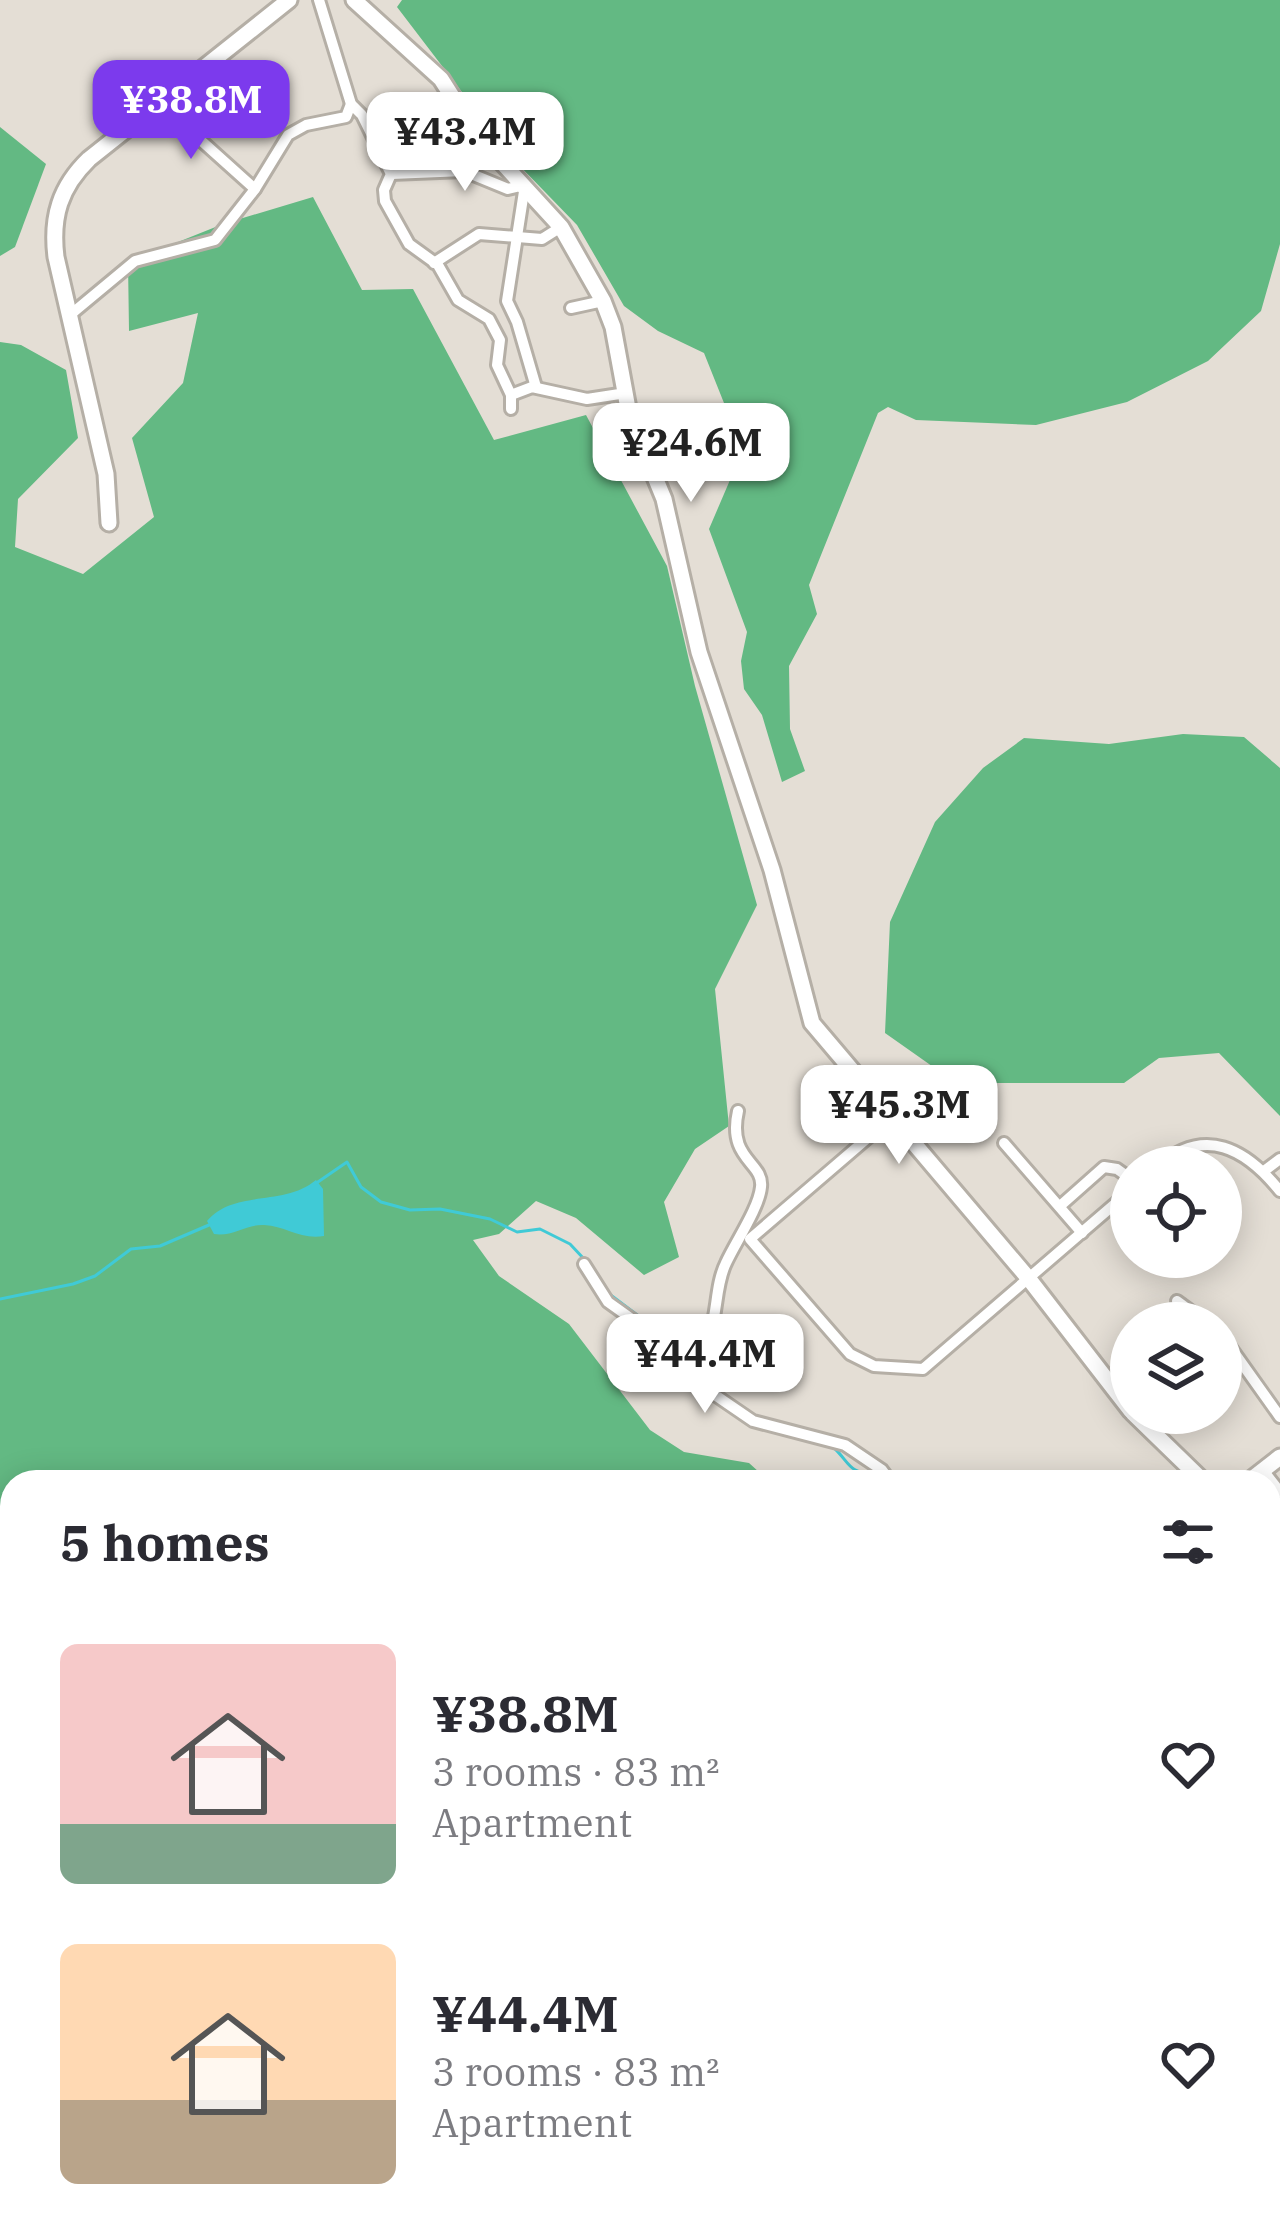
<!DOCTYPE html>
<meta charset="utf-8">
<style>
:root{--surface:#fff;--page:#f2f2f3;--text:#2b2b33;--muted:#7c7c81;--accent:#7c3aed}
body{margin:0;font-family:"IBM Plex Serif",serif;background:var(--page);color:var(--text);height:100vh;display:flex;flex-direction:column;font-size:45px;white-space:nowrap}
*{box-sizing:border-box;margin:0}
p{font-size:39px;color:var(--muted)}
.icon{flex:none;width:66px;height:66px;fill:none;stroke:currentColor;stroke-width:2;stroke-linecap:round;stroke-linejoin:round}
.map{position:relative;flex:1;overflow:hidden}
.sheet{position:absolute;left:0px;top:1470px;width:1281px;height:771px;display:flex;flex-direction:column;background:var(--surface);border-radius:36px 36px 0 0;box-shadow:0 6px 30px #0003}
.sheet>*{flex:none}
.tools{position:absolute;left:1110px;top:1146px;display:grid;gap:24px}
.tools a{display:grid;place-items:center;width:132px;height:132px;border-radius:50%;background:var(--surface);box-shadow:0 6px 30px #0003;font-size:60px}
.price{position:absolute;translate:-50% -102px;padding:0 27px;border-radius:24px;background:#fff;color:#222;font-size:39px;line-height:78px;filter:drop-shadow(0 3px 6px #0008)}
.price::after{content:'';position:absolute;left:50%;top:72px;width:36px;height:27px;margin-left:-18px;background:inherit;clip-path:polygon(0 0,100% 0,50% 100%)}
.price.on{background:var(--accent);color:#fff}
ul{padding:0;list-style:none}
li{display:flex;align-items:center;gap:36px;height:300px;padding:0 60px}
li span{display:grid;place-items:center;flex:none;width:336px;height:240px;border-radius:18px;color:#555}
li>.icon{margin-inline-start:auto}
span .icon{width:144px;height:144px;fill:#fffc;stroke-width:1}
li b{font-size:51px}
h2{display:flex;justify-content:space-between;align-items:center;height:144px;padding:0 60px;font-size:51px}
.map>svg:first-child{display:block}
</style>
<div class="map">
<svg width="1280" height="2239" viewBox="0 0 1280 2239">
<rect width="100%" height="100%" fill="#e4ded5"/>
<g fill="#63b983">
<path d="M402,0H1280V244L1261,311L1208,361L1127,402L1036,425L916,420L888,407L878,413L809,585L817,614L789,666L790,729L805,771L782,782L762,715L744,689L741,661L747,632L709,529L739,459L724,403L704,353L658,331L624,306L577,225L513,159L397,7Z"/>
<path d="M0,127L46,164L15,247L0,256Z"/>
<path d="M313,197L362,290L413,289L494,440L586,415L667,566L695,686L757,905L715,989L729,1126L695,1149L664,1202L679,1257L644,1275L576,1218L536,1201L499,1234L473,1240L499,1276L569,1324L650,1430L684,1452L749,1463L770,1482H12V1506L0,1513V342L21,345L66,370L78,438L18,499L15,547L83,574L154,517L132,438L183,383L198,313L129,331L128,262L223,224Z"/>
<path d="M1183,734L1244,737L1280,768V1116L1219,1053L1159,1058L1124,1083H956L885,1033L890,922L935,822L983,768L1024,738L1109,744Z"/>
<path d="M224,2229H389L384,2239H222Z"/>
<path d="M1077,2229H1239L1258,2239H1056Z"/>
</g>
<path fill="#40cad6" d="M316,1180L323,1189L324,1236C300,1240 286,1226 264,1225C246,1224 233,1237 214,1234L207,1221C234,1189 284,1207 316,1180Z"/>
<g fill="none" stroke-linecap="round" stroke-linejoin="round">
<g stroke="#40cad6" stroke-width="3">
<path d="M315,1184L347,1162L361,1187L381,1202L410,1210L440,1209L490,1219L517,1232L540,1229L570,1244L585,1260"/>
<path d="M608,1293L657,1330"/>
<path d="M0,1299L73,1284L95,1276L131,1249L160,1246L209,1225"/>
<path d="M671,1347L688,1359"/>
<path d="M696,1364L721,1393"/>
<path d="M729,1398L750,1412"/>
<path d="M781,1434L813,1442"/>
<path d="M833,1447C849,1461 848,1474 873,1473L878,1482"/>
<path d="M1269,2060L1280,2068"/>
</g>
<defs>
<g id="street">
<path d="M319,0L351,104L362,115L391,174L384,190L385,201L409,244L438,265L458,300L489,319L500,340L497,365L511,395V409"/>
<path d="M167,97L196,136L255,189"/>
<path d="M391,174L464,171L508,189L525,185L507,301L517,322L536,387"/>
<path d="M434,263L479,234L542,239L561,227"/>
<path d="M571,308L603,301"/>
<path d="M70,315L135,261L215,240L255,189L288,135L306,125L346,117L351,104"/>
<path d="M511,395L532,387L587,399L626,393"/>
<path d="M891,1118L750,1239L850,1354L874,1366L923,1369L1131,1190"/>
<path d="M1004,1143L1082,1233"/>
<path d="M1157,1167C1205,1125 1246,1149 1280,1191"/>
<path d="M1264,1171L1280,1159"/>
<path d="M1060,1206L1104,1167L1117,1169L1131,1179"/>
<path d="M584,1264L608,1302L657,1337L677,1360L701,1377L715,1395L753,1421L845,1445L882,1470L891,1482"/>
<path d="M1177,1301L1207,1323"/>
<path d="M1221,1334L1280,1417"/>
<path d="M689,1367C696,1357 705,1348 709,1336C718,1313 715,1285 726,1263C735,1243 759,1208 761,1187C764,1162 727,1160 738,1111"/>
<path d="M1263,1470L1280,1492"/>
<path d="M1269,1649L1280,1664"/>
<path d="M1269,1729L1280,1744"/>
<path d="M1269,1882L1280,1873"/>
<path d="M1269,1910L1280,1923"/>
<path d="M523,2229L535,2239"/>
<path d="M1269,2229L1280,2239"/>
<path d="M498,2239L508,2229"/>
<path d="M586,2239L592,2229"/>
</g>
<g id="secondary">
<path d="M354,0L441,79L476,134L561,227L603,301L613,327L629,414L664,499L699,652L772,870L812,1023L1029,1279L1131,1411"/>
<path d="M109,523L106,474L56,257C51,217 60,187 89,159L289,0"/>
<path d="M1133,1413L1204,1482"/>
<path d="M1248,1482L1280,1457"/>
<path d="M1269,1565L1280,1579"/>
</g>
</defs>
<use href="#street" stroke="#b5afa6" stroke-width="16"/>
<use href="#secondary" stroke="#b5afa6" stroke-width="21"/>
<use href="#street" stroke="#fff" stroke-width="10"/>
<use href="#secondary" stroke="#fff" stroke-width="15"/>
</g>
</svg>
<div class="tools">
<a><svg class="icon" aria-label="locate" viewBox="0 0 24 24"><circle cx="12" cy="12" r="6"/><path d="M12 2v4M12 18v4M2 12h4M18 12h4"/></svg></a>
<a><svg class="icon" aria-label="layers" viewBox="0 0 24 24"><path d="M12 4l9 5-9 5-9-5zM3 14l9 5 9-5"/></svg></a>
</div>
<b class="price on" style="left:191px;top:162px">¥38.8M</b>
<b class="price" style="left:465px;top:194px">¥43.4M</b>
<b class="price" style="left:691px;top:505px">¥24.6M</b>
<b class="price" style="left:899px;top:1167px">¥45.3M</b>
<b class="price" style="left:705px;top:1416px">¥44.4M</b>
<section class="sheet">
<h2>5 homes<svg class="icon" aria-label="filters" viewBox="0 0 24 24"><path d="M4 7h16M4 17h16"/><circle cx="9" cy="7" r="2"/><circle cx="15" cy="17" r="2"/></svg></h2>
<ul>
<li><span style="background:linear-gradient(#f6c9c9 75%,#7fa58c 0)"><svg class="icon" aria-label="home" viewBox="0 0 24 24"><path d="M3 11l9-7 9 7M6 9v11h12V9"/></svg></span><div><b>¥38.8M</b><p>3 rooms · 83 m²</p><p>Apartment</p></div><svg class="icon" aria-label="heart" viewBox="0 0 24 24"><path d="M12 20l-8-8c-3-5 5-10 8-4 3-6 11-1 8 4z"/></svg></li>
<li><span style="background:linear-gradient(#ffd9b3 65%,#b9a48a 0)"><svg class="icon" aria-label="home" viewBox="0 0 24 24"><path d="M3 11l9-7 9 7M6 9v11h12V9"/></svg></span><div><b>¥44.4M</b><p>3 rooms · 83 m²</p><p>Apartment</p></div><svg class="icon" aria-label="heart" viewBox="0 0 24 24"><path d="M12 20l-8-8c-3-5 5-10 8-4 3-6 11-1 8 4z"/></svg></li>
</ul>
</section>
</div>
